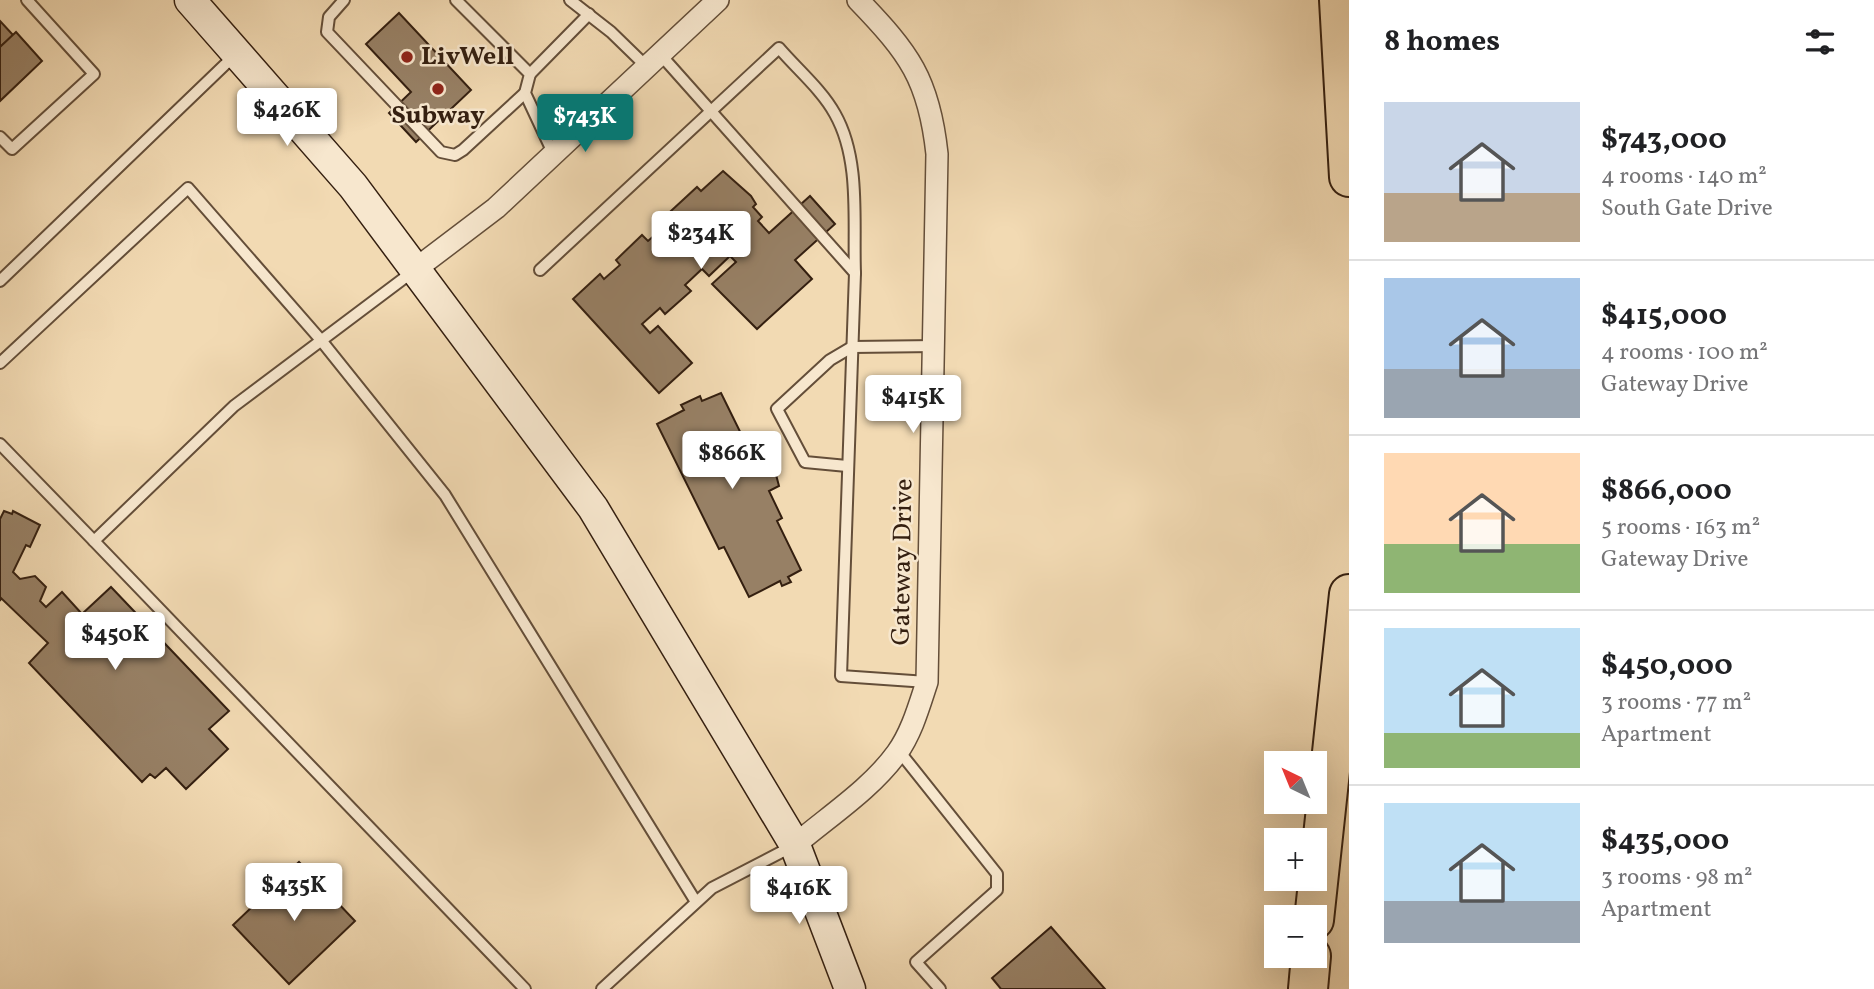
<!DOCTYPE html>
<meta charset="utf-8">
<style>
:root{--surface:#fff;--page:#f2f2f2;--text:#202124;--muted:#757577;--line:#e0e0e0;--accent:#0f766e}
body{margin:0;font-family:Vollkorn,serif;background:var(--page);color:var(--text);height:100vh;display:flex;flex-direction:column;font-size:26px;white-space:nowrap}
*{box-sizing:border-box;margin:0}
p{font-size:23px;color:var(--muted)}
.icon{flex:none;width:38px;height:38px;fill:none;stroke:currentColor;stroke-width:2;stroke-linecap:round;stroke-linejoin:round}
.map{position:relative;flex:1;overflow:hidden}
.details{display:flex;flex-direction:column;background:var(--surface);width:525px}
.details>*{flex:none}
.needle{width:46px;rotate:317deg}
.fabs{position:absolute;left:1264px;top:751px;display:grid;gap:14px}
.fabs a{display:grid;place-items:center;width:63px;height:63px;border-radius:0px;background:var(--surface);box-shadow:0 7px 28px #0002;font-size:35px}
.price{position:absolute;translate:-50% -60px;padding:0 16px;border-radius:7px;background:#fff;color:#222;font-size:23px;line-height:46px;filter:drop-shadow(0 2px 4px #0008)}
.price::after{content:'';position:absolute;left:50%;top:42px;width:21px;height:16px;margin-left:-10px;background:inherit;clip-path:polygon(0 0,100% 0,50% 100%)}
.price.current{background:var(--accent);color:#fff}
ul{padding:0;list-style:none}
li{display:flex;align-items:center;gap:21px;height:175px;padding:0 35px}
li+li{border-top:2px solid var(--line)}
li span{display:grid;place-items:center;flex:none;width:196px;height:140px;border-radius:0px;color:#555}
li>.icon{margin-inline-start:auto}
span .icon{width:84px;height:84px;fill:#fffc;stroke-width:1}
li b{font-size:30px}
h2{display:flex;justify-content:space-between;align-items:center;height:84px;padding:0 35px;font-size:30px}
main{display:flex;flex:1;min-height:0}
.map>svg:first-child{display:block}
</style>
<main>
<div class="map">
<svg width="1349" height="989" viewBox="0 0 1349 989">
<rect width="100%" height="100%" fill="#f2dab3"/>
<filter id="stains"><feTurbulence type="fractalNoise" baseFrequency=".00286" numOctaves="4"/><feColorMatrix values="0 0 0 0 .2 0 0 0 0 .09 0 0 0 0 .02 0 0 0 .5 -.17"/></filter>
<radialGradient id="worn" r=".72"><stop offset=".6" stop-color="#630" stop-opacity="0"/><stop offset="1" stop-color="#630" stop-opacity=".3"/></radialGradient>
<g fill="#978065" stroke="#341f10" stroke-width="2">
<path d="M399,13L471,90L416,142L389,113L411,92L366,44Z"/>
<path d="M0,21L13,35L0,47Z"/>
<path d="M16,32L42,61L0,101V47Z"/>
<path d="M723,171L751,196L756,204L753,207L762,217L758,221L769,233L810,196L835,224L795,260L812,279L757,329L712,284L736,262L730,256L709,276L702,269L685,285L691,291L665,314L660,308L642,324L650,333L658,326L692,363L659,393L573,299L600,274L604,279L620,265L616,260L642,235L648,241L664,227L659,222L697,187L701,191Z"/>
<path d="M721,393L752,456L764,451L775,471L779,486L769,491L782,518L777,521L801,570L788,577L791,582L782,586L780,581L749,597L724,547L719,549L657,424L684,410L681,405L700,396L702,401Z"/>
<path d="M4,511L12,514L13,511L40,525L30,547L26,545L13,572L20,579L35,576L46,587L40,601L46,607L62,592L82,614L111,587L229,711L209,729L228,749L186,789L166,768L155,778L150,774L142,782L29,663L48,643L1,598L0,601V519Z"/>
<path d="M299,862L355,921L289,984L233,925Z"/>
<path d="M1051,927L1105,989H1001L992,978Z"/>
</g>
<g fill="none" stroke-linecap="round" stroke-linejoin="round">
<defs>
<g id="lane">
<path d="M344,0L329,17L327,32L441,152L455,155L463,150L525,93"/>
<path d="M456,0L530,74L525,93L554,155"/>
<path d="M570,0L611,32L647,67"/>
<path d="M660,54L855,273L841,676L927,682"/>
<path d="M530,74L589,14"/>
<path d="M0,137L12,149L94,74L27,0"/>
<path d="M540,270L779,48C797,69 822,90 835,114C861,160 853,222 855,273"/>
<path d="M0,281L235,55"/>
<path d="M0,363L188,188L320,339L445,495L696,902"/>
<path d="M0,444L94,541L234,406L415,270"/>
<path d="M847,466L805,462L777,409L830,360L852,347L936,346"/>
<path d="M94,541L525,989"/>
<path d="M899,751L997,874V890L916,962L940,989"/>
<path d="M602,989L712,888L795,845"/>
</g>
<g id="street">
<path d="M417,268L496,208L718,0"/>
<path d="M795,845C829,816 871,789 897,753C912,732 919,706 927,682L937,154C929,79 909,53 858,0"/>
</g>
<path id="secondary" d="M190,0L353,186L593,508L795,845L850,989"/>
<g id="highway">
<path d="M1339,0L1349,177"/>
<path d="M1314,920L1349,594"/>
<path d="M1308,989L1311,956"/>
</g>
</defs>
<use href="#lane" stroke="#644e39" stroke-width="14"/>
<use href="#street" stroke="#644e39" stroke-width="24"/>
<use href="#secondary" stroke="#341f10" stroke-width="33"/>
<use href="#highway" stroke="#341f10" stroke-width="42"/>
<use href="#lane" stroke="#f7e7ce" stroke-width="10"/>
<use href="#street" stroke="#f7e7ce" stroke-width="21"/>
<use href="#secondary" stroke="#f7e7ce" stroke-width="30"/>
<use href="#highway" stroke="#f2dab3" stroke-width="38"/>
</g>
<g fill="#8f2418" stroke="#f7e7ce" stroke-width="2.5">
<circle cx="407" cy="57" r="7"/>
<circle cx="438" cy="89" r="7"/>
</g>
<g text-anchor="middle" dominant-baseline="central" stroke-width="5" stroke-linejoin="round" paint-order="stroke">
<g font-size="26" font-weight="bold" fill="#341f10" stroke="#f7e7ce" text-anchor="start">
<text x="421" y="57">LivWell</text>
<text x="438" y="116" text-anchor="middle">Subway</text>
</g>
<g font-size="26" fill="#341f10" stroke="#f7e7ce">
<text transform="translate(903 562) rotate(-89)">Gateway Drive</text>
</g>
</g>
<rect width="100%" height="100%" filter="url(#stains)"/>
<rect width="100%" height="100%" fill="url(#worn)"/>
</svg>
<div class="fabs">
<a><svg class="needle" viewBox="-14 -14 28 28"><path d="M0-13l5 13h-10z" fill="#e53935"/><path d="M0 13l5-13h-10z" fill="#757577"/></svg></a>
<a>+</a>
<a>−</a>
</div>
<b class="price" style="left:287px;top:148px">$426K</b>
<b class="price current" style="left:585px;top:154px">$743K</b>
<b class="price" style="left:701px;top:271px">$234K</b>
<b class="price" style="left:913px;top:435px">$415K</b>
<b class="price" style="left:732px;top:491px">$866K</b>
<b class="price" style="left:115px;top:672px">$450K</b>
<b class="price" style="left:294px;top:923px">$435K</b>
<b class="price" style="left:799px;top:926px">$416K</b>
</div>
<section class="details">
<h2>8 homes<svg class="icon" aria-label="filters" viewBox="0 0 24 24"><path d="M4 7h16M4 17h16"/><circle cx="9" cy="7" r="2"/><circle cx="15" cy="17" r="2"/></svg></h2>
<ul>
<li><span style="background:linear-gradient(#c9d6e8 65%,#b9a48a 0)"><svg class="icon" aria-label="home" viewBox="0 0 24 24"><path d="M3 11l9-7 9 7M6 9v11h12V9"/></svg></span><div><b>$743,000</b><p>4 rooms · 140 m²</p><p>South Gate Drive</p></div></li>
<li><span style="background:linear-gradient(#a9c7e8 65%,#9aa5b1 0)"><svg class="icon" aria-label="home" viewBox="0 0 24 24"><path d="M3 11l9-7 9 7M6 9v11h12V9"/></svg></span><div><b>$415,000</b><p>4 rooms · 100 m²</p><p>Gateway Drive</p></div></li>
<li><span style="background:linear-gradient(#ffd9b3 65%,#8fb573 0)"><svg class="icon" aria-label="home" viewBox="0 0 24 24"><path d="M3 11l9-7 9 7M6 9v11h12V9"/></svg></span><div><b>$866,000</b><p>5 rooms · 163 m²</p><p>Gateway Drive</p></div></li>
<li><span style="background:linear-gradient(#bfe0f5 75%,#8fb573 0)"><svg class="icon" aria-label="home" viewBox="0 0 24 24"><path d="M3 11l9-7 9 7M6 9v11h12V9"/></svg></span><div><b>$450,000</b><p>3 rooms · 77 m²</p><p>Apartment</p></div></li>
<li><span style="background:linear-gradient(#bfe0f5 70%,#9aa5b1 0)"><svg class="icon" aria-label="home" viewBox="0 0 24 24"><path d="M3 11l9-7 9 7M6 9v11h12V9"/></svg></span><div><b>$435,000</b><p>3 rooms · 98 m²</p><p>Apartment</p></div></li>
</ul>
</section>
</main>
